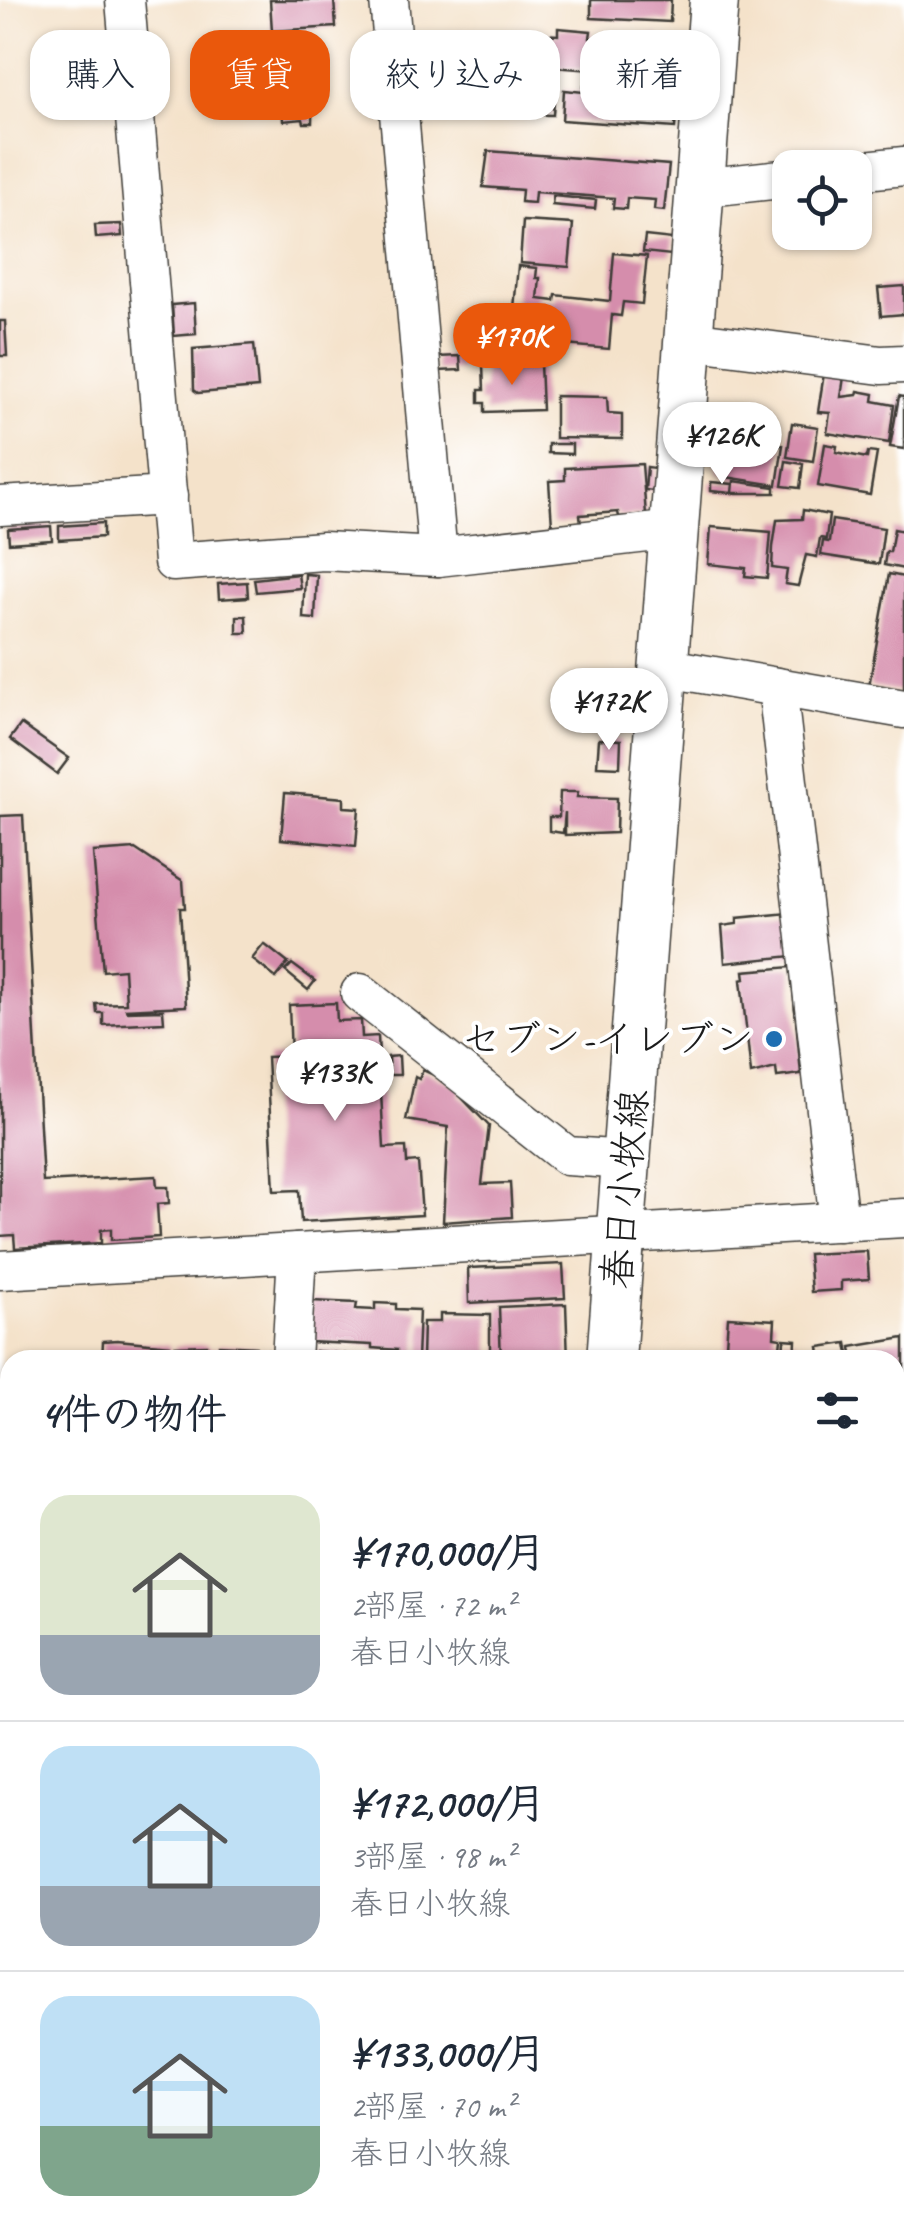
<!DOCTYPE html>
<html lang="ja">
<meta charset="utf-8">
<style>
:root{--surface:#fff;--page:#f6f6f7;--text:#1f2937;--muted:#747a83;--line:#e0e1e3;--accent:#ea580c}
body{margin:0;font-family:Caveat,"Klee One",sans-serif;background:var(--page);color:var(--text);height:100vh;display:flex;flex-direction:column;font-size:38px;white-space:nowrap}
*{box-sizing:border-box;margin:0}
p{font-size:32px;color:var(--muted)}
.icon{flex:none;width:55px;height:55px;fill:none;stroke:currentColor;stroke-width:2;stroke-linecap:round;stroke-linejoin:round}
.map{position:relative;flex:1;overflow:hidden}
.sheet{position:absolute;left:0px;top:1350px;width:905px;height:890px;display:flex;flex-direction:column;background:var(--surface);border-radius:30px 30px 0 0;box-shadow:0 2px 8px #0004}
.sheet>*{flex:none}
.hud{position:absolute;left:30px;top:30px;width:845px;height:90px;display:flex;gap:20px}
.fabs{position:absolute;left:772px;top:150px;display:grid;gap:20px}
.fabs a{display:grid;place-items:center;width:100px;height:100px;border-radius:20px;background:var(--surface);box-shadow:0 2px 8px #0004;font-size:50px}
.price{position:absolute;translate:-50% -85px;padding:0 22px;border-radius:35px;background:#fff;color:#222;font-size:32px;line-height:65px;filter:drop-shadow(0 2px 5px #0008)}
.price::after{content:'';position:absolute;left:50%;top:60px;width:30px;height:22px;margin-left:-15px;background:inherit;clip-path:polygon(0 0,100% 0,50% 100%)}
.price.on{background:var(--accent);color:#fff}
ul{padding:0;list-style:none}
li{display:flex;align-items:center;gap:30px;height:250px;padding:0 40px}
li+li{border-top:2px solid var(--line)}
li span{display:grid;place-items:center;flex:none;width:280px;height:200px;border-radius:30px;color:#555}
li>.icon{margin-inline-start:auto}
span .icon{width:120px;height:120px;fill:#fffc;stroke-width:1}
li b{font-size:42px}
h2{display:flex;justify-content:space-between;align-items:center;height:120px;padding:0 40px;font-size:42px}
.tag{padding:0 35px;border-radius:30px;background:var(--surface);box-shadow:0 2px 8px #0004;font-size:35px;line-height:90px}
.tag.on{background:var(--accent);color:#fff}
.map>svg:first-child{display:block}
</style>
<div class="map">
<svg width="904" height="2240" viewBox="0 0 904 2240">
<rect width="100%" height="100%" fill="#fff"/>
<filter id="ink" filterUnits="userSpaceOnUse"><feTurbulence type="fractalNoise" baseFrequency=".01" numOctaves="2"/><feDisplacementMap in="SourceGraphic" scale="20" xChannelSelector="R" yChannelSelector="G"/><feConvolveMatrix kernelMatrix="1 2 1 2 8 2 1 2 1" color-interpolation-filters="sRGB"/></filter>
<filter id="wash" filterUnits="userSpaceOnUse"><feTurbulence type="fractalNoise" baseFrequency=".0048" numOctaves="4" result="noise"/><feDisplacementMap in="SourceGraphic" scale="40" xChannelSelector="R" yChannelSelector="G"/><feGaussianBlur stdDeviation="2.25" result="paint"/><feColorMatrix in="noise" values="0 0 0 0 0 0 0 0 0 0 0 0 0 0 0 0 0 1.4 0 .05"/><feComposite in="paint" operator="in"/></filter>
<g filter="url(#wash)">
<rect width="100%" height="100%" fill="#f4e2ca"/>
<path fill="#8fd996" stroke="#567a59" stroke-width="2.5" d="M895,2044H904V2218L895,2217Z"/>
<g id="blocks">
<g fill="#d58dac">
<path d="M270,0H334L336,27L272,31Z"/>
<path d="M591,0H671L670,22L591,18Z"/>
<path d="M558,28L591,31L590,38L608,39L606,71L540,66L543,34L558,35Z"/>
<path d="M633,35H658L657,67H633Z"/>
<path d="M480,73L500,74L499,83L555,86L553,115L475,114Z"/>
<path d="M313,80L312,123H304L303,119L283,121L281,82Z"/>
<path d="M584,85L597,86L596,93H602V87L615,88V94L641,96V89L655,91L654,97L677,99L675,128L562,120L564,90L583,92Z"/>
<path d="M488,151L669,165L664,211L654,210L655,200L627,198L626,209L613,208L614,198L535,192L534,203L521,202L522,190L483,187Z"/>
<path d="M553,196L596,200L595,209L552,205Z"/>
<path d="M523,221L573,224L569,267L520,263Z"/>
<path d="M121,224L122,236L96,238L95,225Z"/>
<path d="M645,236L673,239L671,255L643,252Z"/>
<path d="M614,253L647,256L642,304L623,302L621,316L612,315L609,349L511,340L518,266L537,268L536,278H540L538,299L555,301L556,295L610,301Z"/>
<path d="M904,286V314L881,316L878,288Z"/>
<path d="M194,303L196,334L174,336L172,305Z"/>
<path d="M0,321H5L7,356H0Z"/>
<path d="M254,344L258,388L198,393L194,390L193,349Z"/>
<path d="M460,356L461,370L437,371L436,357Z"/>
<path d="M540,363L542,410L485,412V403H479V390H484L483,365Z"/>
<path d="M825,367L845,370L841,397L857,395L858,391L874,394L873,401L894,405L889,443L827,433L830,413L818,412Z"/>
<path d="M555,396L607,397L608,413L622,414V439L555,438Z"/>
<path d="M899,396L904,397V449L890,447Z"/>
<path d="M792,423L818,427L813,461L787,457Z"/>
<path d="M737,431L765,436L764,442L783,445L777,485L726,477V473L719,472L720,465H717L721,439L732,440Z"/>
<path d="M548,444H572V454L548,453Z"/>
<path d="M825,444L837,446L836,452L867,458L868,452L877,453L870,495L818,486Z"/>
<path d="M786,461L803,464L800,488L782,486Z"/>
<path d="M642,464L646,515L619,517L618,512L580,515L581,523L552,525L549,481L565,480V468Z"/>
<path d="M647,467L655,468L654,491L645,490Z"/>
<path d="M734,481L775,487V493H733Z"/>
<path d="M711,482L733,484L732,493L711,491Z"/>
<path d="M803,510L829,515L826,539L820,538L817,557L806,555L798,586L785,584L787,570L772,568L773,547L777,520L802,519Z"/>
<path d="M832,520L884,528L879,564L821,555L823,541L829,542Z"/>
<path d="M103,523V537L59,540V526Z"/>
<path d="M51,526L52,540L9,543L8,529Z"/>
<path d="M711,527L771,532L767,578L745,576L746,568L708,564Z"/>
<path d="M894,529L904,531V569L884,565L886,552H890Z"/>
<path d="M298,574L300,588L256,592L254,579Z"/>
<path d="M305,574L317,575L315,619L303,618Z"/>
<path d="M889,574L904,577V692L869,686Z"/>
<path d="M247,582L248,597L219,599L218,584Z"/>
<path d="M237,616H246L247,633H237Z"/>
<path d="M21,724L69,758L57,774L10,739Z"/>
<path d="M599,739L621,740L620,767L597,766Z"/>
<path d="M560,792H578L577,797L617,798L616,833L565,835V812L563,833L549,831V817H559Z"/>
<path d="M285,793L344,798V807L359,808L356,846L281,839Z"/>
<path d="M23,815L43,1182L156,1176L157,1187H168L169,1203L157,1204L159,1237L111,1240V1229L101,1230V1243L15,1248L14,1235L0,1236V816Z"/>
<path d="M135,849L183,881L185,908H180L186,1006L126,1009L127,1011L163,1010L164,1022L103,1025V1013H97L96,1004L126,1003L124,969L103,971L93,852Z"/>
<path d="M788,913L793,956L725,963L722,926L737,924V918Z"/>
<path d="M264,944L288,963L276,978L252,959Z"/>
<path d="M292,964L315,981L308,990L285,971Z"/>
<path d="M791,967L801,1074L777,1077L776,1068L751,1074L741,980L745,979L744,971Z"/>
<path d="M336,1003L337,1021L361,1020L362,1037L378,1036L384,1148L406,1147L407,1163L418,1162L422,1215L301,1222L299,1190L274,1191L267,1057L291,1056L289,1005Z"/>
<path d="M399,1056L400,1075H389L388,1057Z"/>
<path d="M423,1070L462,1088L459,1095L489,1126L482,1184L510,1183L512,1217L443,1222L448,1127L406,1120L415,1077L419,1079Z"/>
<path d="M867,1251L869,1279L841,1281V1290L811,1292L808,1254Z"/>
<path d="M563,1264L565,1298L469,1303L468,1268Z"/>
<path d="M311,1301L357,1303L356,1309L375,1310V1303L396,1304V1309L419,1310L417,1360H397V1350L372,1348V1345L309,1342Z"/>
<path d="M566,1304L568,1360H501L499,1307Z"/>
<path d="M440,1314L490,1315V1360H422L423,1322H440Z"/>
<path d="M728,1317L775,1320L774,1337L781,1338L779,1358L725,1360Z"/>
<path d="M904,1338V1371L895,1373V1360H853L851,1347Z"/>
<path d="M784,1339L796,1340L795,1359L783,1357Z"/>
<path d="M117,1340L170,1345V1360H102L103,1341Z"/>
<path d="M847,1343L850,1360H821L819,1347Z"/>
<path d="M207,1345V1349H219V1345L256,1347L257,1350H267V1360H174L175,1346Z"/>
<path d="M315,1351L345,1354V1360H314Z"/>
<rect x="0" y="1401" width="10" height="117"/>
<path d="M904,1414V1451L895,1452V1415Z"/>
<rect x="0" y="1522" width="10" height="56"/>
<path d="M900,1672L903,1731L895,1732V1673Z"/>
<path d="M0,1758L10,1759V1814L0,1813Z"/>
<path d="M895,1800L904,1801V1831H900L899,1836L895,1835Z"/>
<path d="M0,1816H10V1845L0,1844Z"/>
<path d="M0,1892H10V1944H6V1903L0,1902Z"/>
<path d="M895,1935L904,1939V1990L895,1988Z"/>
<path d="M38,2230H117L116,2240H38Z"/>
<path d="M125,2230H211L210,2240H124Z"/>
<path d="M247,2230H340L338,2240H247Z"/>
<path d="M417,2230H445L463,2234L464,2230H468L495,2240H415Z"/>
<path d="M602,2231L646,2233L645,2240H602Z"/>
</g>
</g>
</g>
<g filter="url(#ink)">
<use href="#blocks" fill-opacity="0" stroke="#3c3a36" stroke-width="2.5"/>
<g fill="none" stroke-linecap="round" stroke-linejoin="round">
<defs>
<g id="minor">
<path d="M125,0L173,562L323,551L438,557L674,530"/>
<path d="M389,0L438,557"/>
<path d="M855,171L904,166"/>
<path d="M700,188L790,178"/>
<path d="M689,340L881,365L904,364"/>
<path d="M0,506L168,496"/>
<path d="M662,667L904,709"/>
<path d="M777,687L839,1222"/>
<path d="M360,993L567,1156L628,1160"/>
<path d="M0,1270L904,1218"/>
<path d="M291,1360L297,1253"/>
<path d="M895,1584L904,1582"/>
<path d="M0,1726L10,1727"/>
<path d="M0,1963L10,1964"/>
<path d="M895,2030H904"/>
<path d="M838,2230L904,2235"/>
<path d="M228,2240L229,2230"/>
<path d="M775,2240L776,2230"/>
</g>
<g id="major">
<path d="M611,1360L714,0"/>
<path d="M551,2240L552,2230"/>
</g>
</defs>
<use href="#minor" stroke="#3c3a36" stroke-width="41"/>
<use href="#major" stroke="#3c3a36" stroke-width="51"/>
<use href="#minor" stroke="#fff" stroke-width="38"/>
<use href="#major" stroke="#fff" stroke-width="48"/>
</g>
</g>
<circle fill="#1f6fb2" stroke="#fff" stroke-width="4" cx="774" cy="1039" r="10"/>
<g text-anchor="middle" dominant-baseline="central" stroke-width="8" stroke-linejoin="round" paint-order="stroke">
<g font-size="40" fill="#1c1c1c" stroke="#fff" text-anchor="end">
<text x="754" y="1039">セブン-イレブン</text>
</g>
<g font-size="40" fill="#1c1c1c" stroke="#fff">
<text transform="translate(625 1189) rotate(-85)">春日小牧線</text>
</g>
</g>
</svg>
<div class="fabs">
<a><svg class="icon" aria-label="locate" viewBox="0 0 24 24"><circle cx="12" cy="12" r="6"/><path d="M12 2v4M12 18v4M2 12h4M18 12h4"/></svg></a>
</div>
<b class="price on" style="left:512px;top:388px">¥170K</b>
<b class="price" style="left:722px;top:487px">¥126K</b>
<b class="price" style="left:609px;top:753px">¥172K</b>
<b class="price" style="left:335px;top:1124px">¥133K</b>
<div class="hud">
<a class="tag">購入</a>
<a class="tag on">賃貸</a>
<a class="tag">絞り込み</a>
<a class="tag">新着</a>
</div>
<section class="sheet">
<h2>4件の物件<svg class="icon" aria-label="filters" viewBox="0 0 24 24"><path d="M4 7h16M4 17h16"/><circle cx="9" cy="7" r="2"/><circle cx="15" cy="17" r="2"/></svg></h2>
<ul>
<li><span style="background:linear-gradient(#dfe7d0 70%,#9aa5b1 0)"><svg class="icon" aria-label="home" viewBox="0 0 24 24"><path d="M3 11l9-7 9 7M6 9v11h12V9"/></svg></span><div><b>¥170,000/月</b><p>2部屋 · 72 m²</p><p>春日小牧線</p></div></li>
<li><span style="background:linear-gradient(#bfe0f5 70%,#9aa5b1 0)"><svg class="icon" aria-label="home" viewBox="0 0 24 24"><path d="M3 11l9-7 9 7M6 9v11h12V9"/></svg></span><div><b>¥172,000/月</b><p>3部屋 · 98 m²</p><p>春日小牧線</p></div></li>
<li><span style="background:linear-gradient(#bfe0f5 65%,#7fa58c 0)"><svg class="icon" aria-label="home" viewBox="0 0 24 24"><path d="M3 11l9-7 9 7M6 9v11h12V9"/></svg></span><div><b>¥133,000/月</b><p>2部屋 · 70 m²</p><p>春日小牧線</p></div></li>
</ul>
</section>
</div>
